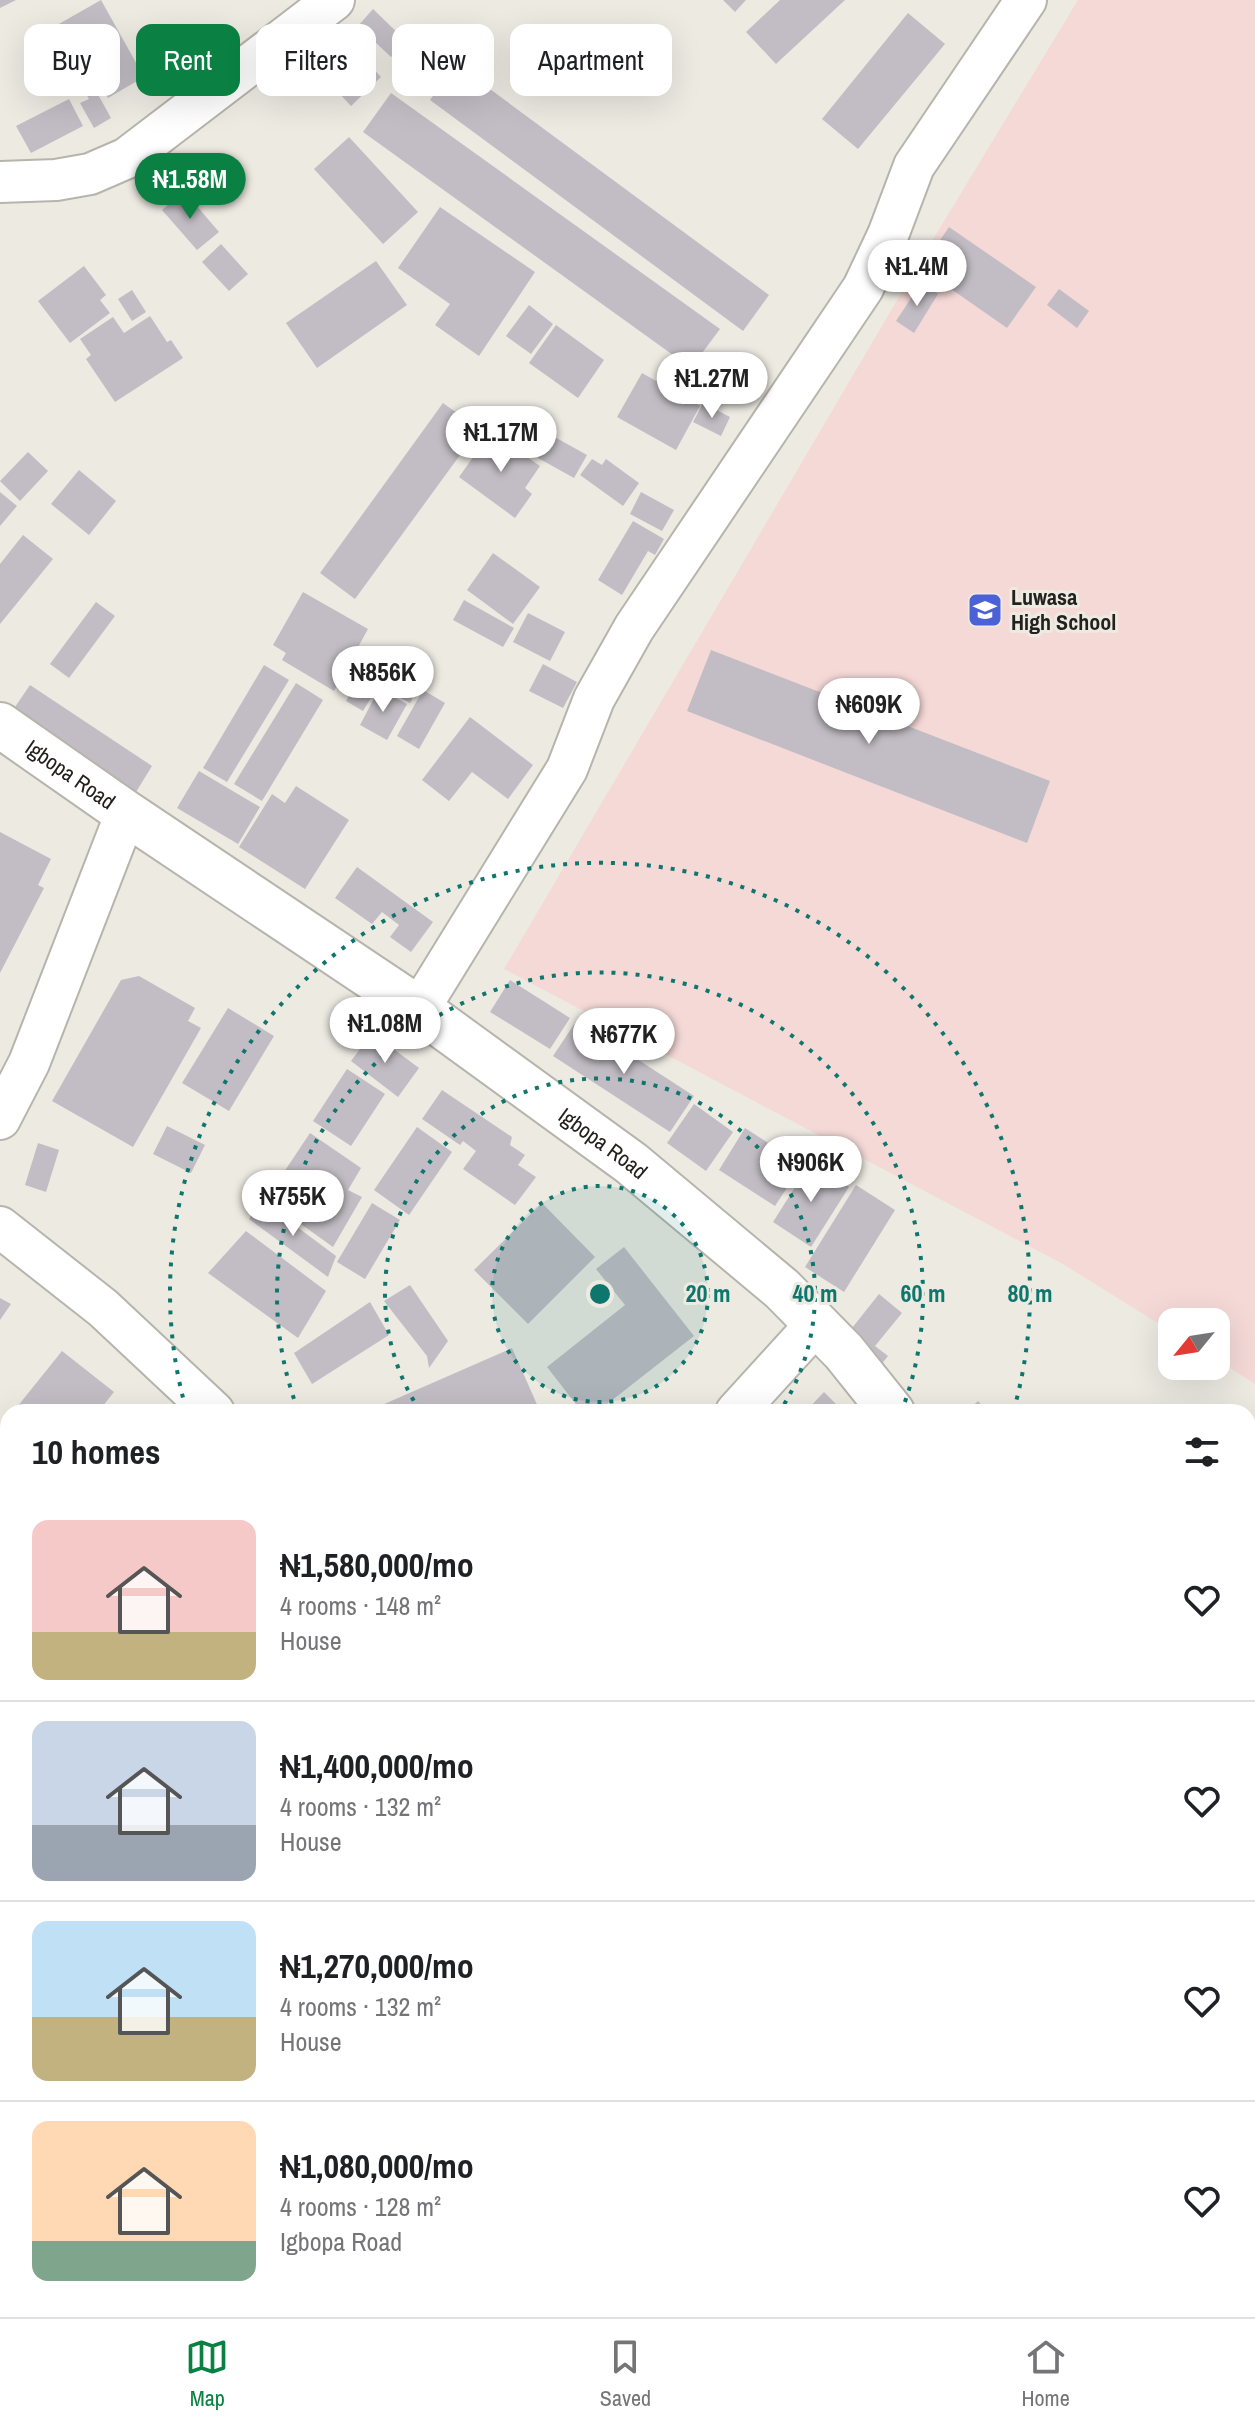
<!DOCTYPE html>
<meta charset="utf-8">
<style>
:root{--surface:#fff;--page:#f2f2f2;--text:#202124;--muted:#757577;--line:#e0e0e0;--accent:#0b8043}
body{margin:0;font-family:"Archivo Narrow",sans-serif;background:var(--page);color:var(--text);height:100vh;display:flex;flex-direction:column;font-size:30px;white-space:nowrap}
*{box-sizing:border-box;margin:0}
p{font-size:26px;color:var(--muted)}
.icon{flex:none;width:44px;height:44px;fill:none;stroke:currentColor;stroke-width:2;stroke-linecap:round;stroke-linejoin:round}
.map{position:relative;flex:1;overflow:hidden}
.side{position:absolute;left:0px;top:1404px;width:1256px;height:914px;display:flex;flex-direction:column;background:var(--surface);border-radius:24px 24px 0 0;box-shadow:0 8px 32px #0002}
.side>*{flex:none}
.guide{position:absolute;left:24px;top:24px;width:800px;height:72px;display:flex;gap:16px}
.needle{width:52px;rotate:240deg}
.tools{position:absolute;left:1158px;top:1308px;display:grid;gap:16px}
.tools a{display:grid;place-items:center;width:72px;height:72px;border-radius:16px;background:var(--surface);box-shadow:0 8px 32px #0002;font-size:40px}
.price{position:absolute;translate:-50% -68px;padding:0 18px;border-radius:28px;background:#fff;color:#222;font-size:26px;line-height:52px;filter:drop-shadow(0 2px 4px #0008)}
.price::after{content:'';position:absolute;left:50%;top:48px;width:24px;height:18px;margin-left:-12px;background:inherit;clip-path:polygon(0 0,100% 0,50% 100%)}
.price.on{background:var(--accent);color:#fff}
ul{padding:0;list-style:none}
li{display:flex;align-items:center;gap:24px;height:200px;padding:0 32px}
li+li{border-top:2px solid var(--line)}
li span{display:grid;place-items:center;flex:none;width:224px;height:160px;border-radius:16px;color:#555}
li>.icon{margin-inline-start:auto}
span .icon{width:96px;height:96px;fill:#fffc;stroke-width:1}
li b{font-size:34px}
h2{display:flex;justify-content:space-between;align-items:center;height:96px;padding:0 32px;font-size:34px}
.tag{padding:0 28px;border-radius:16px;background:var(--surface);box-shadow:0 8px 32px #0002;font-size:28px;line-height:72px}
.tag.on{background:var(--accent);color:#fff}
.dock{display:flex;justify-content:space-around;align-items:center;height:112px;border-top:2px solid var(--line);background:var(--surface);font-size:22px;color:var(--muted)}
.dock a{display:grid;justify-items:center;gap:4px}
.dock .on{color:var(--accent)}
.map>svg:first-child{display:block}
</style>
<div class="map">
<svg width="1255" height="2317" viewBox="0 0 1255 2317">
<rect width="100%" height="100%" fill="#edeae2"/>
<path fill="#f4d9d7" d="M1078,0H1255V1384L1216,1359V1322H1172V1332L1063,1264L504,969L926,251Z"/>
<g fill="#c2bdc4">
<path d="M0,0H16L0,8Z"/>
<path d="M101,0L144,77L108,98L101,86L95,89L111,118L94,128L80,103L89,99L50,29Z"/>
<path d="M723,0H746L735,12Z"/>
<path d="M780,0H845L776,64L746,32Z"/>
<path d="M373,9L406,41L391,57L358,26Z"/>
<path d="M908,13L945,44L858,149L822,119Z"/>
<path d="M342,35L381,77L351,106L312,64Z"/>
<path d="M456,64L769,295L743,331L430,100Z"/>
<path d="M391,93L720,329L691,368L363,132Z"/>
<path d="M69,99L83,126L31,153L16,126Z"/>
<path d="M349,137L418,212L383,244L314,169Z"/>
<path d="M184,191L219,232L197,250L162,210Z"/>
<path d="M440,207L535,272L479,356L435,325L450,304L398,268Z"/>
<path d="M949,227L1036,287L1007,328L921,268Z"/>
<path d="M221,244L248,274L229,291L202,262Z"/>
<path d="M376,261L407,305L317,368L286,323Z"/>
<path d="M84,266L106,295L100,300L110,313L70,343L38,301Z"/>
<path d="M921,283L938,294L914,333L896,321Z"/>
<path d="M1059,289L1089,311L1077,328L1047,305Z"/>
<path d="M132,290L146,312L132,321L118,299Z"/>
<path d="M529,305L553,324L531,354L506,336Z"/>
<path d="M150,316L167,342L171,340L183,358L115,402L86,359L91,355L80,339L113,317L124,333Z"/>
<path d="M556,325L604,360L578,398L529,363Z"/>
<path d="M642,373L700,406L676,450L617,417Z"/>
<path d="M443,403L479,429L355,599L320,573Z"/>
<path d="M703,403L730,417L721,436L693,422Z"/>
<path d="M491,432L540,466L525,488L532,494L515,518L459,477Z"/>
<path d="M551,435L587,455L574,478L538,458Z"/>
<path d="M28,452L48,471L20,501L0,481Z"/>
<path d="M592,459L602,465L606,459L639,483L623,506L580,475Z"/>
<path d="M79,470L116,501L89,535L51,504Z"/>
<path d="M0,492L17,506L0,526Z"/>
<path d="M641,492L674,510L662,531L630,514Z"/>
<path d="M633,521L664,539L655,555L648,551L622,595L598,580Z"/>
<path d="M23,535L53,559L0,624V564Z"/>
<path d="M493,553L540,587L513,624L467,590Z"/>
<path d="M303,592L368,629L334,691L282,660L286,653L273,645Z"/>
<path d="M464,600L514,628L503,647L453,620Z"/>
<path d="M96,602L115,616L69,678L50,664Z"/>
<path d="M528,613L565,632L550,661L513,642Z"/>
<path d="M711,650L1050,781L1027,843L687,711Z"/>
<path d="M371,659L388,669L363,711L346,701L357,683L368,689L372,682L361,675Z"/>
<path d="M543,664L577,682L563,708L529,691Z"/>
<path d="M264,665L289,680L227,782L203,768Z"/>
<path d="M392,669L420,684L410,703L382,688Z"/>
<path d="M296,683L323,700L262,801L234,784Z"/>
<path d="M30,685L152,766L136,792L13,710Z"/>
<path d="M379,689L407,704L387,740L360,725Z"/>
<path d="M423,690L445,703L419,749L397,736Z"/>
<path d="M470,717L533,765L508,799L472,772L449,801L422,780Z"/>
<path d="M199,771L260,807L238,844L177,808Z"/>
<path d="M296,786L349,820L305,889L239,847L272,794L285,803Z"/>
<path d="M0,832L51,859L38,885L44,888L0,973Z"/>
<path d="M357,867L433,922L411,952L390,937L399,925L382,912L372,924L335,898Z"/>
<path d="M139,976L195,1008L188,1021L201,1028L133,1147L52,1101L121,980Z"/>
<path d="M510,980L570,1018L550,1049L490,1012Z"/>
<path d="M228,1008L274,1036L229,1111L182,1083Z"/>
<path d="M577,1020L694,1096L670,1132L553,1056Z"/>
<path d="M372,1033L419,1068L398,1097L351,1061Z"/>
<path d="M347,1069L385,1094L351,1146L313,1121Z"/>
<path d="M442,1090L512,1137L510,1145L525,1155L518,1165L536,1177L515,1205L463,1169L476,1151L463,1141L460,1145L422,1119Z"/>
<path d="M694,1104L733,1132L706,1171L667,1143Z"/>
<path d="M167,1126L205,1145L191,1173L153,1154Z"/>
<path d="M417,1127L452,1152L409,1215L374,1190Z"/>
<path d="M745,1128L802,1165L775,1206L719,1170Z"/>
<path d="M310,1133L361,1168L348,1190L362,1197L333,1247L266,1199Z"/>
<path d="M38,1143L59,1150L46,1192L25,1185Z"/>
<path d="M811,1162L849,1187L811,1247L773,1222Z"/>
<path d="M856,1185L895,1210L844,1292L805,1267Z"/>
<path d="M261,1200L336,1256L328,1277L249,1219Z"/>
<path d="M372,1203L400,1220L365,1279L337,1262Z"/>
<path d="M542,1203L595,1257L528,1324L474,1270Z"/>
<path d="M246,1231L326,1291L298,1338L208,1273Z"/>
<path d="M624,1247L694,1336L597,1412H582L547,1367L625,1305L596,1269Z"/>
<path d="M410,1285L448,1341L429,1368L427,1356L384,1301Z"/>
<path d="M879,1294L902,1313L875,1346L888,1356L876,1371L841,1342Z"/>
<path d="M0,1298L11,1304L0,1320Z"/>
<path d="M370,1302L389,1335L312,1384L294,1353Z"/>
<path d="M512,1348L539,1409L533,1412H366Z"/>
<path d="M62,1351L114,1392L98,1412H13Z"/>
<path d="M824,1392L844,1412H805Z"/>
<path d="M978,1401L988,1412H966Z"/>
<path d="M1255,1689V1722L1248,1718V1703Z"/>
<path d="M8,1750V1771L0,1763V1759Z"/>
<path d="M8,1862V1926L0,1916V1868Z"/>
<path d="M1248,1940L1255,1946V1971L1248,1980Z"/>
<path d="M1248,2217L1255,2222V2282L1248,2278Z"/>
<path d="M1248,2289L1255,2294V2317H1173L1177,2310H1248Z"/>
<path d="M0,2290L8,2295V2310H12L8,2317H0Z"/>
<path d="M194,2310H246L242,2317H201Z"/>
<path d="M270,2310H316L326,2317H264Z"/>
<path d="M505,2310H590L585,2317H504L501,2315Z"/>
<path d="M1060,2310H1102L1112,2317H1063L1058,2313Z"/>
<path d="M1133,2310H1173L1168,2317H1128Z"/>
</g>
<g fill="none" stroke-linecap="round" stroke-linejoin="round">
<defs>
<g id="minor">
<path d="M0,182L56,180L90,174L127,158L334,0"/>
<path d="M419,1009L567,769L594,699L634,628L863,288L888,235L914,166L1026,0"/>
<path d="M0,1119L29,1063L126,813"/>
<path d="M0,1227L103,1308L214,1412"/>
<path d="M736,1412L817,1323"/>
<path d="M0,2049L8,2041"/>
<path d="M1025,2310L1035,2317"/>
<path d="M677,2317L681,2310"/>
</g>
<g id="tertiary">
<path id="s1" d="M0,725L126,813L419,1009L631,1163L782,1289L844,1352L892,1412"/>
<path d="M1248,1821L1255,1826"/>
</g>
</defs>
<use href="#minor" stroke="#b7b4ac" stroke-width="44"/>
<use href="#tertiary" stroke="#b7b4ac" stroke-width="48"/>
<use href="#minor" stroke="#fff" stroke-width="40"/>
<use href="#tertiary" stroke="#fff" stroke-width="44"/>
</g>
<circle cx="600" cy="1294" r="108" fill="#0f766e" fill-opacity=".12"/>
<g fill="none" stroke="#0f766e" stroke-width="4" stroke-dasharray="4 8">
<circle cx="600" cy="1294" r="108"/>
<path d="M420 1411A215 215 0 1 1 780 1411"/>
<path d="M298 1410A323 323 0 1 1 902 1410"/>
<path d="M186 1409A430 430 0 1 1 1014 1409"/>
</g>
<defs>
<symbol id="school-square" viewBox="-11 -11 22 22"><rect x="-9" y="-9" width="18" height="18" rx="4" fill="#4c61d6" stroke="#edeae2"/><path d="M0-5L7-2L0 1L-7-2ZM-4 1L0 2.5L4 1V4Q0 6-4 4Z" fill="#fff"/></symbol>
</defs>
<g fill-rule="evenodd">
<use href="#school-square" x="965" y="590" width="40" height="40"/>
</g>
<g text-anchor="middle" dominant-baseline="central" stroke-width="6" stroke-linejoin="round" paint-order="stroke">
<g font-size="22" font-weight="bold" fill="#23211f" stroke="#edeae2" text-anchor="start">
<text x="1011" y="597">Luwasa<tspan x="1011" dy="25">High School</tspan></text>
</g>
<g font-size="22" fill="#23211f" stroke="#edeae2">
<text stroke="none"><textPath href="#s1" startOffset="86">Igbopa Road</textPath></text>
<text stroke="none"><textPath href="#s1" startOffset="734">Igbopa Road</textPath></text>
</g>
</g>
<circle cx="600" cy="1294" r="12" fill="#0f766e" stroke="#edeae2" stroke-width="4"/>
<g font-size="24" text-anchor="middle" font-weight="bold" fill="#0f766e" stroke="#edeae2" stroke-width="6" stroke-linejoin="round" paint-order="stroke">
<text x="708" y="1302">20 m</text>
<text x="815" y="1302">40 m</text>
<text x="923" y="1302">60 m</text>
<text x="1030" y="1302">80 m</text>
</g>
</svg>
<div class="tools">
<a><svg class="needle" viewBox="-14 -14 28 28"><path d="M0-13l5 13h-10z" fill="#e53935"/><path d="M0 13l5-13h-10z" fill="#757577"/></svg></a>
</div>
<b class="price on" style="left:190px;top:221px">₦1.58M</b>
<b class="price" style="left:917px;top:308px">₦1.4M</b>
<b class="price" style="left:712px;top:420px">₦1.27M</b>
<b class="price" style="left:501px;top:474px">₦1.17M</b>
<b class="price" style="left:383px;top:714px">₦856K</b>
<b class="price" style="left:869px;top:746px">₦609K</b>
<b class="price" style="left:385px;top:1065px">₦1.08M</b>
<b class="price" style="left:624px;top:1076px">₦677K</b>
<b class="price" style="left:811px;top:1204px">₦906K</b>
<b class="price" style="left:293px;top:1238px">₦755K</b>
<div class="guide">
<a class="tag">Buy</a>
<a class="tag on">Rent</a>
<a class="tag">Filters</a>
<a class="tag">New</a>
<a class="tag">Apartment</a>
</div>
<section class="side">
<h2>10 homes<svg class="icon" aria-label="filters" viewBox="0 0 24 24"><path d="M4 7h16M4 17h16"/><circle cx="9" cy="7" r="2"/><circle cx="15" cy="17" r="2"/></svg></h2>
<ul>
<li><span style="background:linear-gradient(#f6c9c9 70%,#c2b280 0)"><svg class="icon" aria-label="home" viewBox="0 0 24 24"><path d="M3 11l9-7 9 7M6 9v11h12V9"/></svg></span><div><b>₦1,580,000/mo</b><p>4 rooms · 148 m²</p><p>House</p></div><svg class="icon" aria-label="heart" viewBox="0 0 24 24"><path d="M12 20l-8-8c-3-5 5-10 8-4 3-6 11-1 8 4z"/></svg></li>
<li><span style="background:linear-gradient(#c9d6e8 65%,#9aa5b1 0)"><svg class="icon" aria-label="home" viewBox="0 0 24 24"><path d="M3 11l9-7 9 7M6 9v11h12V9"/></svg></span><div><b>₦1,400,000/mo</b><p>4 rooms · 132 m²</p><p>House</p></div><svg class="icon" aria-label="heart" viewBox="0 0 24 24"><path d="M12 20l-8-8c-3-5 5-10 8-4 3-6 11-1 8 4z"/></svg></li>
<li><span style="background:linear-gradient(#bfe0f5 60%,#c2b280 0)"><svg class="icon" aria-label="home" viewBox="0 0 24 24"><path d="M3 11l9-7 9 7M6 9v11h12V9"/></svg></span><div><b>₦1,270,000/mo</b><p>4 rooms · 132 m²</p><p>House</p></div><svg class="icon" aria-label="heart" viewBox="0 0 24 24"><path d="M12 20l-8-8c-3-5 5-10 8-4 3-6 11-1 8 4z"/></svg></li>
<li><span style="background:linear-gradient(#ffd9b3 75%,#7fa58c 0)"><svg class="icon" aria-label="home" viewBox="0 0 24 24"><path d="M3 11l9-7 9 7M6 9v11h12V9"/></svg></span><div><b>₦1,080,000/mo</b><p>4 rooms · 128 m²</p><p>Igbopa Road</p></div><svg class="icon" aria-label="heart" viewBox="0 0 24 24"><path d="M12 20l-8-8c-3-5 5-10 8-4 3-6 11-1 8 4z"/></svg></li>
</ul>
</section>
</div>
<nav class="dock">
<a class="on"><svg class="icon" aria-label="map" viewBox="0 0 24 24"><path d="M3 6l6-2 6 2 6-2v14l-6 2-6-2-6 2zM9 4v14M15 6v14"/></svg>Map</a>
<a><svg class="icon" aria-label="saved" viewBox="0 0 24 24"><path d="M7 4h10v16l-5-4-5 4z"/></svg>Saved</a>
<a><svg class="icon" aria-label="home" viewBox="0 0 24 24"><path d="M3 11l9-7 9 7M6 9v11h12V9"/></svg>Home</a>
</nav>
